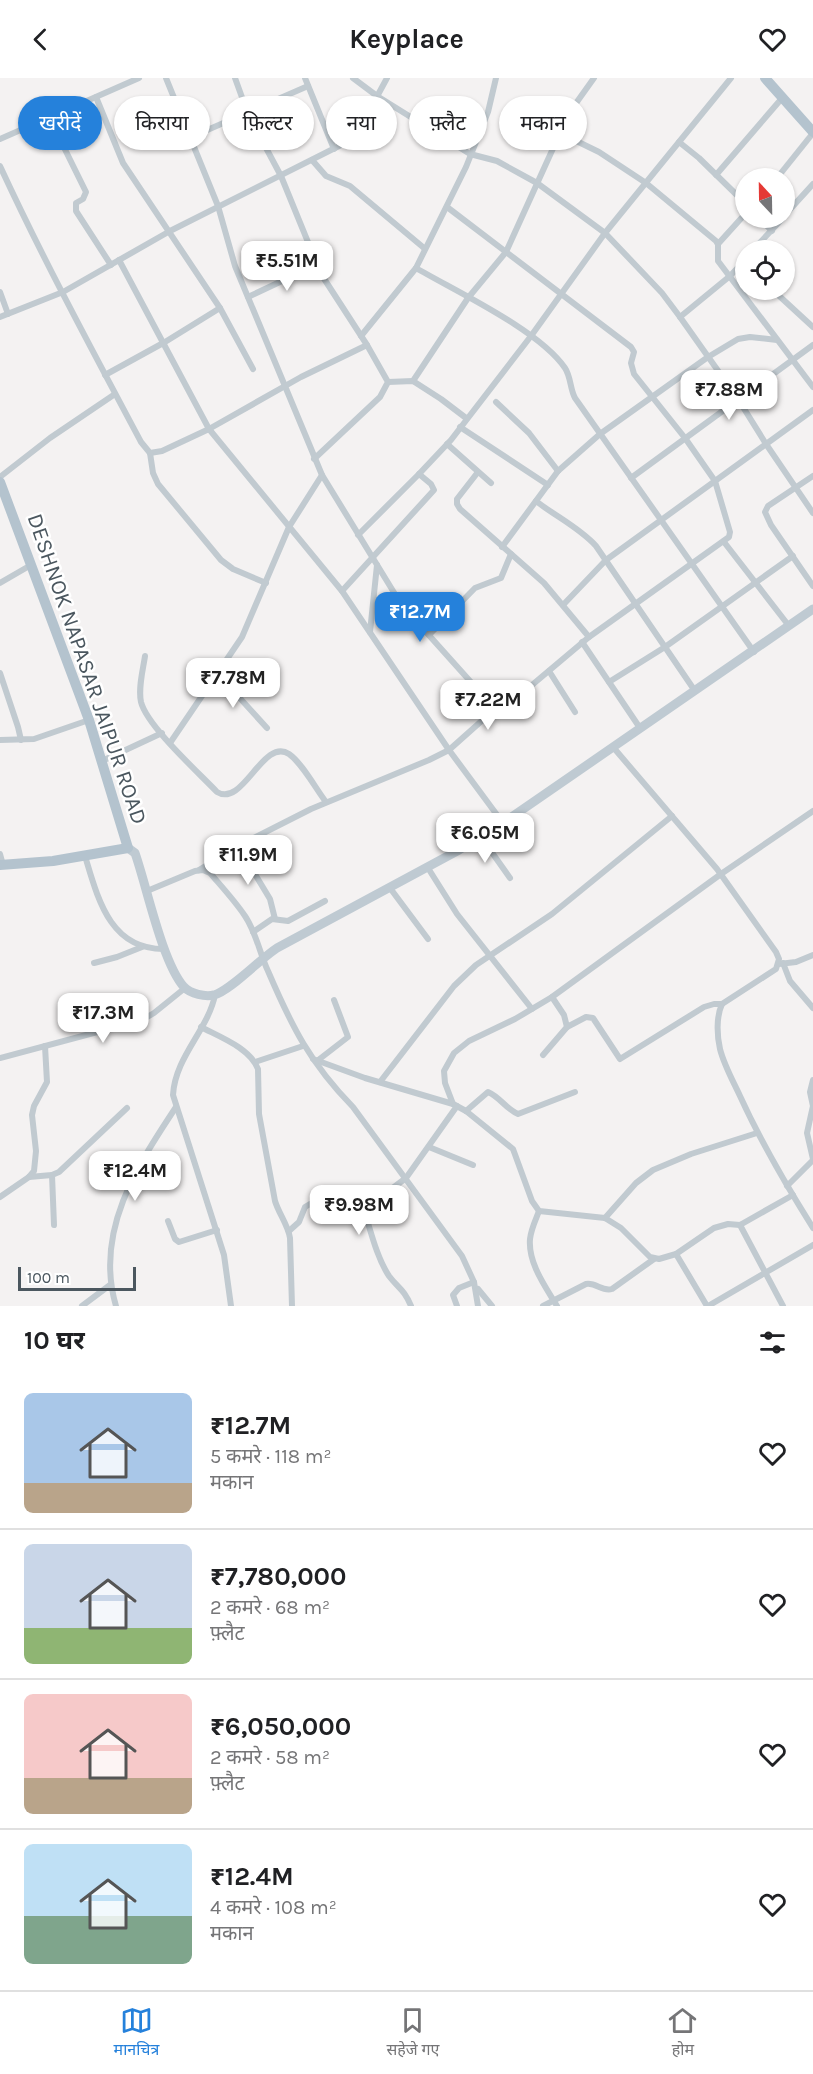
<!DOCTYPE html>
<html lang="hi">
<meta charset="utf-8">
<style>
:root{--surface:#fff;--page:#f2f2f2;--text:#202124;--muted:#757577;--line:#e0e0e0;--accent:#2581db}
body{margin:0;font-family:Karla,"Noto Sans Devanagari",sans-serif;background:var(--page);color:var(--text);height:100vh;display:flex;flex-direction:column;font-size:22px;white-space:nowrap}
*{box-sizing:border-box;margin:0}
p{font-size:20px;color:var(--muted)}
.icon{flex:none;width:33px;height:33px;fill:none;stroke:currentColor;stroke-width:2;stroke-linecap:round;stroke-linejoin:round}
.map{position:relative;height:1228px;overflow:hidden}
.side{display:flex;flex-direction:column;background:var(--surface);flex:1}
.side>*{flex:none}
.guide{position:absolute;left:18px;top:18px;width:777px;height:54px;display:flex;gap:12px}
.needle{width:39px;rotate:338deg}
.tools{position:absolute;left:735px;top:90px;display:grid;gap:12px}
.tools a{display:grid;place-items:center;width:60px;height:60px;border-radius:50%;background:var(--surface);box-shadow:0 2px 4px #0004;font-size:30px}
.scale{position:absolute;left:18px;bottom:15px;width:118px;box-sizing:border-box;padding-left:6px;border:3px solid #4b575f;border-top:0;font-size:16px;line-height:21px;white-space:nowrap;color:#4b575f;-webkit-text-stroke:4px #fff;paint-order:stroke}
.price{position:absolute;translate:-50% -51px;padding:0 14px;border-radius:12px;background:#fff;color:#222;font-size:20px;line-height:39px;filter:drop-shadow(0 2px 3px #0008)}
.price::after{content:'';position:absolute;left:50%;top:36px;width:18px;height:14px;margin-left:-9px;background:inherit;clip-path:polygon(0 0,100% 0,50% 100%)}
.price.current{background:var(--accent);color:#fff}
ul{padding:0;list-style:none}
li{display:flex;align-items:center;gap:18px;height:150px;padding:0 24px}
li+li{border-top:2px solid var(--line)}
li span{display:grid;place-items:center;flex:none;width:168px;height:120px;border-radius:9px;color:#555}
li>.icon{margin-inline-start:auto}
span .icon{width:72px;height:72px;fill:#fffc;stroke-width:1}
li b{font-size:26px}
h2{display:flex;justify-content:space-between;align-items:center;height:72px;padding:0 24px;font-size:26px}
.tag{padding:0 21px;border-radius:27px;background:var(--surface);box-shadow:0 2px 4px #0004;font-size:21px;line-height:54px}
.tag.current{background:var(--accent);color:#fff}
header{display:flex;justify-content:space-between;align-items:center;height:78px;padding:0 24px;background:var(--surface);font-size:27px;font-weight:700}
.tabs{display:flex;justify-content:space-around;align-items:center;height:84px;border-top:2px solid var(--line);background:var(--surface);font-size:16px;color:var(--muted)}
.tabs a{display:grid;justify-items:center;gap:3px}
.tabs .current{color:var(--accent)}
.map>svg:first-child{display:block}
</style>
<header><svg class="icon" aria-label="back" viewBox="0 0 24 24"><path d="M15 5l-7 7 7 7"/></svg>Keyplace<svg class="icon" aria-label="heart" viewBox="0 0 24 24"><path d="M12 20l-8-8c-3-5 5-10 8-4 3-6 11-1 8 4z"/></svg></header>
<div class="map">
<svg width="813" height="1228" viewBox="0 0 813 1228">
<rect width="100%" height="100%" fill="#f4f2f2"/>
<g fill="none" stroke-linecap="round" stroke-linejoin="round">
<g stroke="#c1cad0" stroke-width="6">
<path d="M166,0L218,128L235,188L322,397L401,526L495,631"/>
<path d="M235,0L248,36L281,98L321,196L367,267L388,304L380,319L314,381"/>
<path d="M305,0L334,71"/>
<path d="M353,0L377,18L470,76L497,83L537,105L605,155L662,215L680,239L738,321L766,366L813,435"/>
<path d="M96,19L123,85L220,230L253,291"/>
<path d="M49,39L86,114L83,121L76,125V133L111,187"/>
<path d="M560,55L599,74L646,105L716,163L718,166V183L813,309"/>
<path d="M189,60L308,8"/>
<path d="M0,61L139,0"/>
<path d="M679,64L699,80L746,126"/>
<path d="M312,82L326,98L350,108L424,170"/>
<path d="M0,88C43,181 92,272 141,364L150,375L162,373L209,351L301,299L367,267"/>
<path d="M716,97L783,19"/>
<path d="M777,100L813,55"/>
<path d="M784,138L813,106"/>
<path d="M759,140L772,153"/>
<path d="M718,166L746,135"/>
<path d="M753,172L783,140"/>
<path d="M119,182L209,351L342,513L449,672L503,745"/>
<path d="M416,190C457,214 539,252 565,290C571,299 570,311 575,320L754,574"/>
<path d="M0,214L8,236"/>
<path d="M776,215L813,249"/>
<path d="M248,219L316,187"/>
<path d="M0,239L63,214L170,153L341,67L367,37L387,0"/>
<path d="M680,239L730,198L746,181"/>
<path d="M361,258L416,190L466,89L488,34L496,0"/>
<path d="M105,297L165,264L220,230"/>
<path d="M413,303L468,220L506,174L560,55L574,28L594,0"/>
<path d="M388,304L413,303L441,321L466,340"/>
<path d="M496,324L529,355L558,393"/>
<path d="M460,349L548,407"/>
<path d="M447,366L491,405"/>
<path d="M150,375L153,395L158,406L221,482L233,491L266,505"/>
<path d="M478,394L457,421V426L460,431L544,505L589,559"/>
<path d="M813,398L768,428L765,434L771,447L813,508"/>
<path d="M0,399L50,360L115,316"/>
<path d="M631,400L813,267"/>
<path d="M536,423C555,438 580,450 596,468L695,613"/>
<path d="M358,457L419,396L451,362L531,258L605,155L731,0"/>
<path d="M724,464L789,548"/>
<path d="M502,469L558,393L600,356L708,279L738,261L750,259L777,262"/>
<path d="M0,505L31,487"/>
<path d="M342,513L434,412L431,406L419,396"/>
<path d="M563,527L606,482L813,332"/>
<path d="M370,554L377,487"/>
<path d="M429,557L475,510L501,500L511,476"/>
<path d="M582,564L640,650"/>
<path d="M145,578C143,592 138,610 141,624C147,648 199,695 217,714C243,730 263,659 289,676C302,685 316,711 326,724"/>
<path d="M549,593L575,634"/>
<path d="M0,595L18,649L21,662"/>
<path d="M217,595L267,650"/>
<path d="M609,604L665,569L793,478"/>
<path d="M0,662L34,661L89,642"/>
<path d="M170,665L242,559L289,449L322,397"/>
<path d="M613,669L717,791L776,874L779,881L776,891L722,926C716,939 717,958 720,971C724,987 733,1003 740,1018C761,1064 786,1107 813,1150"/>
<path d="M102,683L162,655"/>
<path d="M481,759L510,800"/>
<path d="M238,768L270,821L275,841"/>
<path d="M0,776L3,787"/>
<path d="M85,778C98,821 110,872 165,871"/>
<path d="M428,790L457,836L532,931"/>
<path d="M199,792L238,768L311,731L429,682L449,672L495,631L532,607L589,559L729,459L730,454L715,403L685,360L634,296L631,285L634,274L631,269L447,129"/>
<path d="M390,810L428,861"/>
<path d="M147,813L195,793L203,792L210,795C222,809 235,823 245,838C256,854 260,876 268,893C292,949 310,985 353,1029L462,1178L474,1204L478,1228"/>
<path d="M253,854L272,841L288,843L325,823"/>
<path d="M94,885L117,879L142,869"/>
<path d="M783,885L790,903L813,930"/>
<path d="M779,886L796,884L813,877"/>
<path d="M215,917C208,952 175,979 173,1017L224,1177L231,1228"/>
<path d="M201,949C220,959 250,970 258,991L259,1036L275,1123C279,1136 288,1147 290,1160L292,1228"/>
<path d="M567,949L586,939L593,940L620,981L704,929L714,926H722"/>
<path d="M543,977L567,949L564,937L552,919"/>
<path d="M0,980L142,942L154,935L185,910"/>
<path d="M313,981L365,1000L453,1026L466,1033L513,1071L532,1123L539,1133L605,1140L621,1150L650,1179L659,1181L676,1176L714,1150L728,1146L740,1147L793,1117"/>
<path d="M317,983L348,959L334,922"/>
<path d="M255,984L303,968"/>
<path d="M813,1002L810,1014L813,1028L807,1055L813,1081"/>
<path d="M380,1004L454,908L476,887L552,836L672,738"/>
<path d="M453,1026L445,1005L444,993L454,975L469,963L515,941L552,919L721,796L813,733"/>
<path d="M466,1033L488,1014C500,1019 506,1031 518,1036L575,1014"/>
<path d="M429,1069L473,1087"/>
<path d="M52,1097L54,1147"/>
<path d="M29,1099L52,1097L59,1094L127,1030"/>
<path d="M787,1108L813,1082"/>
<path d="M0,1119L29,1099L34,1093L36,1073L32,1037L34,1028L47,1004L45,968"/>
<path d="M539,1133C536,1141 531,1151 530,1161C528,1185 545,1208 557,1228"/>
<path d="M605,1140L636,1105L653,1092L691,1076L757,1055"/>
<path d="M168,1143L175,1161L179,1164L217,1152"/>
<path d="M740,1147L783,1228"/>
<path d="M289,1153L299,1144L305,1129L310,1126L340,1116L381,1118"/>
<path d="M676,1176L707,1228"/>
<path d="M478,1211L492,1228"/>
<path d="M82,1228L110,1207"/>
<path d="M116,1228C94,1154 137,1088 176,1029"/>
<path d="M411,1228C404,1211 398,1210 389,1198C379,1183 373,1162 368,1145L370,1131L373,1125L406,1100L457,1028"/>
<path d="M457,1228L453,1217L459,1210L474,1204"/>
<path d="M543,1228L586,1206C596,1204 602,1214 612,1211L654,1181"/>
<path d="M708,1228L813,1167"/>
</g>
<path stroke="#bfcad2" stroke-width="9" d="M128,770L135,775C147,809 162,884 184,909C191,916 205,919 214,917C230,913 260,881 277,870L459,772L503,745L813,531"/>
<g stroke="#b4c3ce" stroke-width="10">
<path d="M765,0L813,54"/>
<path d="M0,404L89,642L128,770L53,783L0,787"/>
</g>
</g>
<g text-anchor="middle" dominant-baseline="central" stroke-width="5" stroke-linejoin="round" paint-order="stroke">
<g font-size="22" fill="#4b575f" stroke="#fff">
<text transform="translate(87 591) rotate(71)">DESHNOK NAPASAR JAIPUR ROAD</text>
</g>
</g>
</svg>
<div class="tools">
<a><svg class="needle" viewBox="-14 -14 28 28"><path d="M0-13l5 13h-10z" fill="#e53935"/><path d="M0 13l5-13h-10z" fill="#757577"/></svg></a>
<a><svg class="icon" aria-label="locate" viewBox="0 0 24 24"><circle cx="12" cy="12" r="6"/><path d="M12 2v4M12 18v4M2 12h4M18 12h4"/></svg></a>
</div>
<div class="scale">100 m</div>
<b class="price" style="left:287px;top:214px">₹5.51M</b>
<b class="price" style="left:729px;top:343px">₹7.88M</b>
<b class="price current" style="left:420px;top:565px">₹12.7M</b>
<b class="price" style="left:233px;top:631px">₹7.78M</b>
<b class="price" style="left:488px;top:653px">₹7.22M</b>
<b class="price" style="left:485px;top:786px">₹6.05M</b>
<b class="price" style="left:248px;top:808px">₹11.9M</b>
<b class="price" style="left:103px;top:966px">₹17.3M</b>
<b class="price" style="left:135px;top:1124px">₹12.4M</b>
<b class="price" style="left:359px;top:1158px">₹9.98M</b>
<div class="guide">
<a class="tag current">खरीदें</a>
<a class="tag">किराया</a>
<a class="tag">फ़िल्टर</a>
<a class="tag">नया</a>
<a class="tag">फ़्लैट</a>
<a class="tag">मकान</a>
</div>
</div>
<section class="side">
<h2>10 घर<svg class="icon" aria-label="filters" viewBox="0 0 24 24"><path d="M4 7h16M4 17h16"/><circle cx="9" cy="7" r="2"/><circle cx="15" cy="17" r="2"/></svg></h2>
<ul>
<li><span style="background:linear-gradient(#a9c7e8 75%,#b9a48a 0)"><svg class="icon" aria-label="home" viewBox="0 0 24 24"><path d="M3 11l9-7 9 7M6 9v11h12V9"/></svg></span><div><b>₹12.7M</b><p>5 कमरे · 118 m²</p><p>मकान</p></div><svg class="icon" aria-label="heart" viewBox="0 0 24 24"><path d="M12 20l-8-8c-3-5 5-10 8-4 3-6 11-1 8 4z"/></svg></li>
<li><span style="background:linear-gradient(#c9d6e8 70%,#8fb573 0)"><svg class="icon" aria-label="home" viewBox="0 0 24 24"><path d="M3 11l9-7 9 7M6 9v11h12V9"/></svg></span><div><b>₹7,780,000</b><p>2 कमरे · 68 m²</p><p>फ़्लैट</p></div><svg class="icon" aria-label="heart" viewBox="0 0 24 24"><path d="M12 20l-8-8c-3-5 5-10 8-4 3-6 11-1 8 4z"/></svg></li>
<li><span style="background:linear-gradient(#f6c9c9 70%,#b9a48a 0)"><svg class="icon" aria-label="home" viewBox="0 0 24 24"><path d="M3 11l9-7 9 7M6 9v11h12V9"/></svg></span><div><b>₹6,050,000</b><p>2 कमरे · 58 m²</p><p>फ़्लैट</p></div><svg class="icon" aria-label="heart" viewBox="0 0 24 24"><path d="M12 20l-8-8c-3-5 5-10 8-4 3-6 11-1 8 4z"/></svg></li>
<li><span style="background:linear-gradient(#bfe0f5 60%,#7fa58c 0)"><svg class="icon" aria-label="home" viewBox="0 0 24 24"><path d="M3 11l9-7 9 7M6 9v11h12V9"/></svg></span><div><b>₹12.4M</b><p>4 कमरे · 108 m²</p><p>मकान</p></div><svg class="icon" aria-label="heart" viewBox="0 0 24 24"><path d="M12 20l-8-8c-3-5 5-10 8-4 3-6 11-1 8 4z"/></svg></li>
</ul>
</section>
<nav class="tabs">
<a class="current"><svg class="icon" aria-label="map" viewBox="0 0 24 24"><path d="M3 6l6-2 6 2 6-2v14l-6 2-6-2-6 2zM9 4v14M15 6v14"/></svg>मानचित्र</a>
<a><svg class="icon" aria-label="saved" viewBox="0 0 24 24"><path d="M7 4h10v16l-5-4-5 4z"/></svg>सहेजे गए</a>
<a><svg class="icon" aria-label="home" viewBox="0 0 24 24"><path d="M3 11l9-7 9 7M6 9v11h12V9"/></svg>होम</a>
</nav>
